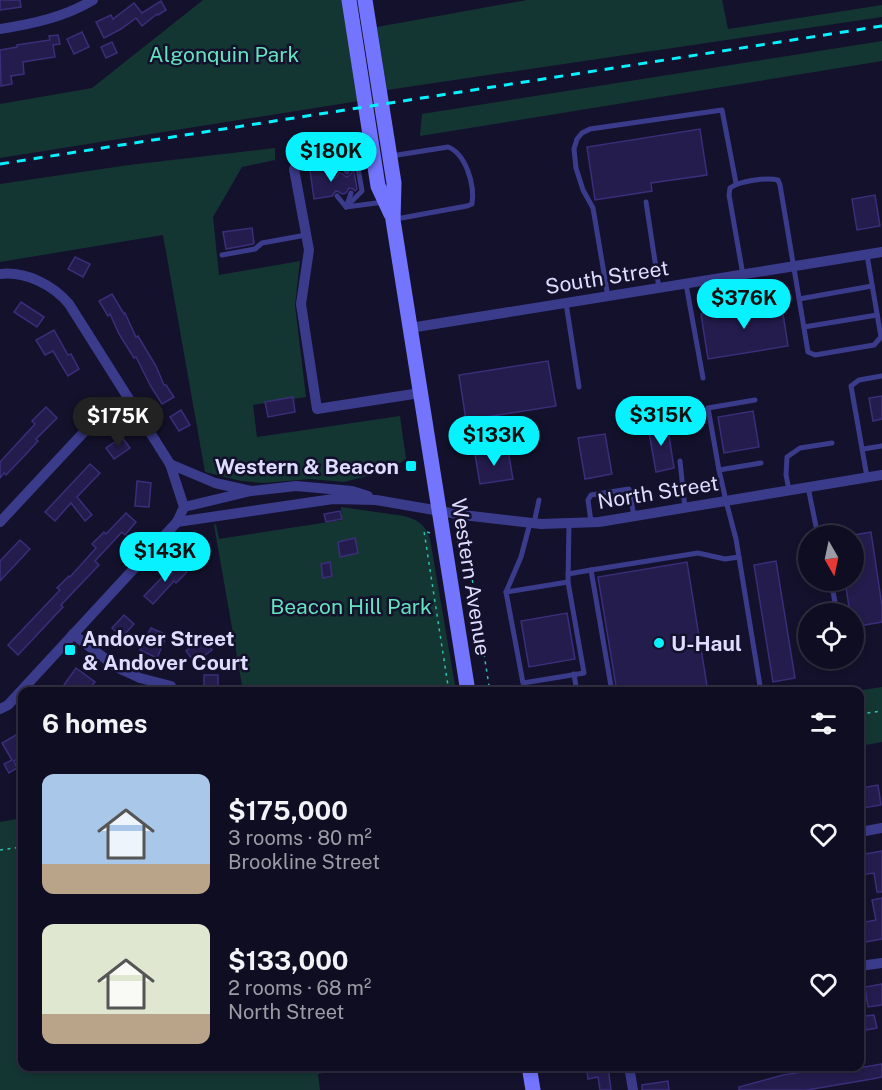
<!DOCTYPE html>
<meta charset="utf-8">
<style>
:root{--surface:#0f0d21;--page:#1d1b2e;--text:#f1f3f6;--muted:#9b9ca5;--line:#2f2d3f;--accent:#08f1ff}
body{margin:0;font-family:"Public Sans",sans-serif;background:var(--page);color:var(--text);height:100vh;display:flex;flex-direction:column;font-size:22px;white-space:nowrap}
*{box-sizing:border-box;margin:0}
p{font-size:20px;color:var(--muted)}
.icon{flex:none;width:33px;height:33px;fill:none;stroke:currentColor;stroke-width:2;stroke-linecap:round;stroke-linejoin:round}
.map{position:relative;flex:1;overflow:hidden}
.panel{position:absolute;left:18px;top:687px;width:846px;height:384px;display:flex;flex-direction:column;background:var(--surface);border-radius:12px;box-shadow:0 3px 9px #0003,0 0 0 2px var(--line)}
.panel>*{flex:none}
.needle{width:39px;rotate:171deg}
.buttons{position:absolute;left:798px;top:525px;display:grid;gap:12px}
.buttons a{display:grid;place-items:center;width:66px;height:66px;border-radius:50%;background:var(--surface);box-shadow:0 3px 9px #0003,0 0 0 2px var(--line);font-size:30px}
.price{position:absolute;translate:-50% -51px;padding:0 14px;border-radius:21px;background:var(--accent);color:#111;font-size:20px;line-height:39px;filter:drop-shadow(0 2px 3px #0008)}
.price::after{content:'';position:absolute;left:50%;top:36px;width:18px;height:14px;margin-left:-9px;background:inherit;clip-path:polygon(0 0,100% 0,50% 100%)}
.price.active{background:#222;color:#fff}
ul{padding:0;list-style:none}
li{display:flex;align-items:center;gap:18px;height:150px;padding:0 24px}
li span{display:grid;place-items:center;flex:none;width:168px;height:120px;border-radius:12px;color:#555}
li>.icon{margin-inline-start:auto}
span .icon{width:72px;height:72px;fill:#fffc;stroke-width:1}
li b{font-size:26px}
h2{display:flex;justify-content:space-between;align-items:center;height:72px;padding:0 24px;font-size:26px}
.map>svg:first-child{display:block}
</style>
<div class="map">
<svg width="882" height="1090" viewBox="0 0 882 1090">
<rect width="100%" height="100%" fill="#14112c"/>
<g fill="#143633">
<path d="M203,0H342L359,101L0,158V104L92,88Z"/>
<path d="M527,0H722L728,29L882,5V17L387,90L377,27Z"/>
<path d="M882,41V61L420,136L422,114Z"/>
<path d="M275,148V160L242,167L213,217L219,275L300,261L295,305L306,397L253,405L257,437L400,416L406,459L390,470L344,482L310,479L264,483L241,481L205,472L163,235L0,262V184L129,165Z"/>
<path d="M341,507L404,516C418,520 426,525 430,539L456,691H243L214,525L216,524L219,539L342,520Z"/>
<path d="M882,687V742L860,746V692L856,691Z"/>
<path d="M22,818V1066L365,1067L318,1074L320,1090H0V822Z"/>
</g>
<g fill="#241c4d" stroke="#3a2e7a" stroke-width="1.5">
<path d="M0,0H20L21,7L0,10Z"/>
<path d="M161,1L166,10L158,15L157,14L142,26L136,18L121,29L104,38L96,22L111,15L113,19L134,3L142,13Z"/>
<path d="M82,32L89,47L74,54L67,39Z"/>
<path d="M58,35L60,44L53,45L55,57L23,62L24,74L11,76L12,84L1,86L0,50L17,47V45L50,40L49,36Z"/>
<path d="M112,42L117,53L106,58L101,47Z"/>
<path d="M700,129L707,175L651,183L652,191L595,200L587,147Z"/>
<path d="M325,167L327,175H328L332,179L337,177L339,173H341L347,177L351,174L352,171L354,172L357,189L355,191L353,189L349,188L346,193L342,194L339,192L336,191L332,196L314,199L310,170Z"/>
<path d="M875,195L880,226L857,230L852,199Z"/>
<path d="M252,228L254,243L253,244L226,249L223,232Z"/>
<path d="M75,257L90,264L83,277L68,269Z"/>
<path d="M112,294L124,314L125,313L136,337L138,336L156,366L164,385H166L174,397L162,404L150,385L136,357L134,358L119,334L110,314L108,316L99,301Z"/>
<path d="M781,301L788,346L708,359L701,314Z"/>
<path d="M21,302L44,317L37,327L14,312Z"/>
<path d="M54,330L68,355L71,354L79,369L68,376L53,351L45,355L36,340Z"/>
<path d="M548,361L556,406L466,420L459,375Z"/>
<path d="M882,396V419L873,421L869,398Z"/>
<path d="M293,397L295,412L268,417L265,402Z"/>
<path d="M46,407L57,418L36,439L38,441L27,453L6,475L4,473L0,478V462L35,424L32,421Z"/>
<path d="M181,410L190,425L179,431L170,417Z"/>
<path d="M753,411L759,447L724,453L718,417Z"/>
<path d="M667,423L674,468L656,472L648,427Z"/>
<path d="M605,434L612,474L585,479L578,438Z"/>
<path d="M122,437L130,448L114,459L106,448Z"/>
<path d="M508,450L513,479L480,484L475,455Z"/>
<path d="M90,464L100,473L77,497L92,515L85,521L71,503L55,521L45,512Z"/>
<path d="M137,481L151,483L149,507L135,506Z"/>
<path d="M340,511L342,519L326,522L324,514Z"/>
<path d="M126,513L136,522L125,535L122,532L95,561L99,565L61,605L63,607L18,655L8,645L60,590L57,588L69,576L70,577L96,548L92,544L104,532L106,534Z"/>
<path d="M871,532L882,606V622L854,627V614H850L845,580H854V535Z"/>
<path d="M355,538L358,553L340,557L338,542Z"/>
<path d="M20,540L30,549L0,581V561Z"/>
<path d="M776,561L795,678L773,682L754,565Z"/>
<path d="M330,562L332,576L323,578L321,564Z"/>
<path d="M687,562L708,692H617L598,577Z"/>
<path d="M176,563L187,572L176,583L174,581L153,604L144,596Z"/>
<path d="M567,613L575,659L529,667L521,621Z"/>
<path d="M124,615L134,624L122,637L112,628Z"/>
<path d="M151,628L167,635L157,658L140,650Z"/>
<path d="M202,638L212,650L195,663L186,651Z"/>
<path d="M76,668L95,682L87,692L80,687L76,692H59Z"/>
<rect x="204" y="675" width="14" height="17"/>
<path d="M16,735L22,745V756L14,761L17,768L9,773L4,764L12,760L2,743Z"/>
<path d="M878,785L881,805L863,808L860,788Z"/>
<path d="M882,851V892H877L874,873L860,875V855Z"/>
<path d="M882,898V939L860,943V923L876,920L872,900Z"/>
<path d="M882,984V1005L868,1007L865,987Z"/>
<path d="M874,1015L877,1028L866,1030L864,1016Z"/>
<path d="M882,1064V1077L872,1079L807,1090H739V1087L783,1075L816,1070V1068L840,1066L841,1071Z"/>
<path d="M586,1066H608L611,1090H600L598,1077L588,1079Z"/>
<path d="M668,1081L669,1090H642V1085Z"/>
</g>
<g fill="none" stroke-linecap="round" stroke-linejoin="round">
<g stroke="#2ec0b1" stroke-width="1.5" stroke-dasharray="3 4.5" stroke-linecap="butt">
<path d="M430,533L424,531L449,692"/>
<path d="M457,542L467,546L490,692"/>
<path d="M860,714L882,711"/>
<path d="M0,850L22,847"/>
</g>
<g stroke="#3b3b8c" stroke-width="5">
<path d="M391,156L448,147C466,154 475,185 472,204L467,206L396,219"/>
<path d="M338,160L358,168L362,191L346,207"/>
<path d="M339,160L372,155"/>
<path d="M333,174L338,160L347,172"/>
<path d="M337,196L346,207"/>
<path d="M646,202L659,288"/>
<path d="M347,205L351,193"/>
<path d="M346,207L384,202"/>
<path d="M222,255L255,249L262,243L306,235"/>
<path d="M743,275L729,195L730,188C739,181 767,177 778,180L780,185L808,352L815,355L874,345L881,337L867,255"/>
<path d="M686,284L703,378"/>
<path d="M608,297L593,208L583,190L576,168L574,149L577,139L582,133L590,129L722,110L736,183"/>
<path d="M799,299L872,286"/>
<path d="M566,303L579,387"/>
<path d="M804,327L877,315"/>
<path d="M863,449L882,446"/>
<path d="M680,461L685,508"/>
<path d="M761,463L719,470L726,501L736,539L761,692"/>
<path d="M719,470L708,408L755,400"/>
<path d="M867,477L851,386L859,380L882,376"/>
<path d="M808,487L818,536"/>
<path d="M789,490L786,475L787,457L800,448L832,443"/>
<path d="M591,522L588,500L591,495L629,489L634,516"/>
<path d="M530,523L521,557L506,592L523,683L584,673L568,582L569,523"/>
<path d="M534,523L539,500"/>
<path d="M568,574L591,570"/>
<path d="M831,580L837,614"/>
<path d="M506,592L568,582"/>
<path d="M574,674L577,692"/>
<path d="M612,692L591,570L698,553L725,559L739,557"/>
</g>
<g stroke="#3b3b8c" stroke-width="10">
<path d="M0,29C32,24 65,17 93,0"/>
<path d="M294,169L309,250L301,304L317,409L420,393"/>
<path d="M0,274C26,271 53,285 69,304L170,464L215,483L251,491"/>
<path d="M410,328L882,252"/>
<path d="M184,507L251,491L296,486L352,491L368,496"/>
<path d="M0,522L84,432L129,401"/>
<path d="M177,522L333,499L376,500L463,515L541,524L599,522L882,475"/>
<path d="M73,634L116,667L140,678L171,686"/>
<path d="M0,709L8,705L177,522L184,507L170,464"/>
<path d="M860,832L882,828"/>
<path d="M860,966L882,963"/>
<path d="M629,1066L633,1090"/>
</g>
<g stroke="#7375ff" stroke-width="15">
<path d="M349,0L378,186L391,214"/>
<path d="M365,0L394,183L393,220L468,692"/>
<path d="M529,1066L533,1090"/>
</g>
<path stroke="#08f1ff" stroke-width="3" stroke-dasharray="9 8" stroke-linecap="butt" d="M0,164L882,26"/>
</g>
<g fill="#08f1ff" stroke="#14112c" stroke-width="2">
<rect x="405" y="460" width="12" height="12" rx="3"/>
<circle cx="659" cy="643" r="6"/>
<rect x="64" y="644" width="12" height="12" rx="3"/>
</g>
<g text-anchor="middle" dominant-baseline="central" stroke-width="5" stroke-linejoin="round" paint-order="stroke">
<g font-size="21" fill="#63e3be" stroke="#14112c">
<text x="224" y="54">Algonquin Park</text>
<text x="351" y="606">Beacon Hill Park</text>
</g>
<g font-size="21" fill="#dedcff" stroke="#14112c">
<text transform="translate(607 277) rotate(-9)">South Street</text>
<text transform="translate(658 492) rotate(-9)">North Street</text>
<text transform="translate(471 577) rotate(81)">Western Avenue</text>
</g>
<g font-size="21" font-weight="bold" fill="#dedcff" stroke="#14112c" text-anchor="start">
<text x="399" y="466" text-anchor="end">Western &amp; Beacon</text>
<text x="82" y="638">Andover Street<tspan x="82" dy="24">&amp; Andover Court</tspan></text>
<text x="671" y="643">U-Haul</text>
</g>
</g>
</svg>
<div class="buttons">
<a><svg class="needle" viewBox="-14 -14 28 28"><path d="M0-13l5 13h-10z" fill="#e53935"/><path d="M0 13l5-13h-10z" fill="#9b9ca5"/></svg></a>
<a><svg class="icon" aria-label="locate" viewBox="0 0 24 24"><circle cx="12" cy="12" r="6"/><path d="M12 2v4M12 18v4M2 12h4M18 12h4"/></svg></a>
</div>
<b class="price" style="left:331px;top:183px">$180K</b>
<b class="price" style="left:744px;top:330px">$376K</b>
<b class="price" style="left:661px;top:447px">$315K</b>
<b class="price active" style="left:118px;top:448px">$175K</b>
<b class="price" style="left:494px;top:467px">$133K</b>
<b class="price" style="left:165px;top:583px">$143K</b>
<section class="panel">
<h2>6 homes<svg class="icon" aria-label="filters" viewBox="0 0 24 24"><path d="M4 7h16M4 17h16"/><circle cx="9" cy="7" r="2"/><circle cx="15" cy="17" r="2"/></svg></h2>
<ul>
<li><span style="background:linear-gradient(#a9c7e8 75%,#b9a48a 0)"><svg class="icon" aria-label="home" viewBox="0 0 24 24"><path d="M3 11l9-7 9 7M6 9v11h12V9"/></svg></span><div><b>$175,000</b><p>3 rooms · 80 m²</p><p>Brookline Street</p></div><svg class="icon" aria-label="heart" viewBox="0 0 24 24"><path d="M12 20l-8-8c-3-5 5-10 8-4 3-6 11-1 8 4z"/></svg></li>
<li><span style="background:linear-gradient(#dfe7d0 75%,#b9a48a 0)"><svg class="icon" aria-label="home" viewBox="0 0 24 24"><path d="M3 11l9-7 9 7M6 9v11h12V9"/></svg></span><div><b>$133,000</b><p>2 rooms · 68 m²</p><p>North Street</p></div><svg class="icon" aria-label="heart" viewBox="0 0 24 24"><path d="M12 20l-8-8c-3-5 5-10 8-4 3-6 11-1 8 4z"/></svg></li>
</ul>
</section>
</div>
